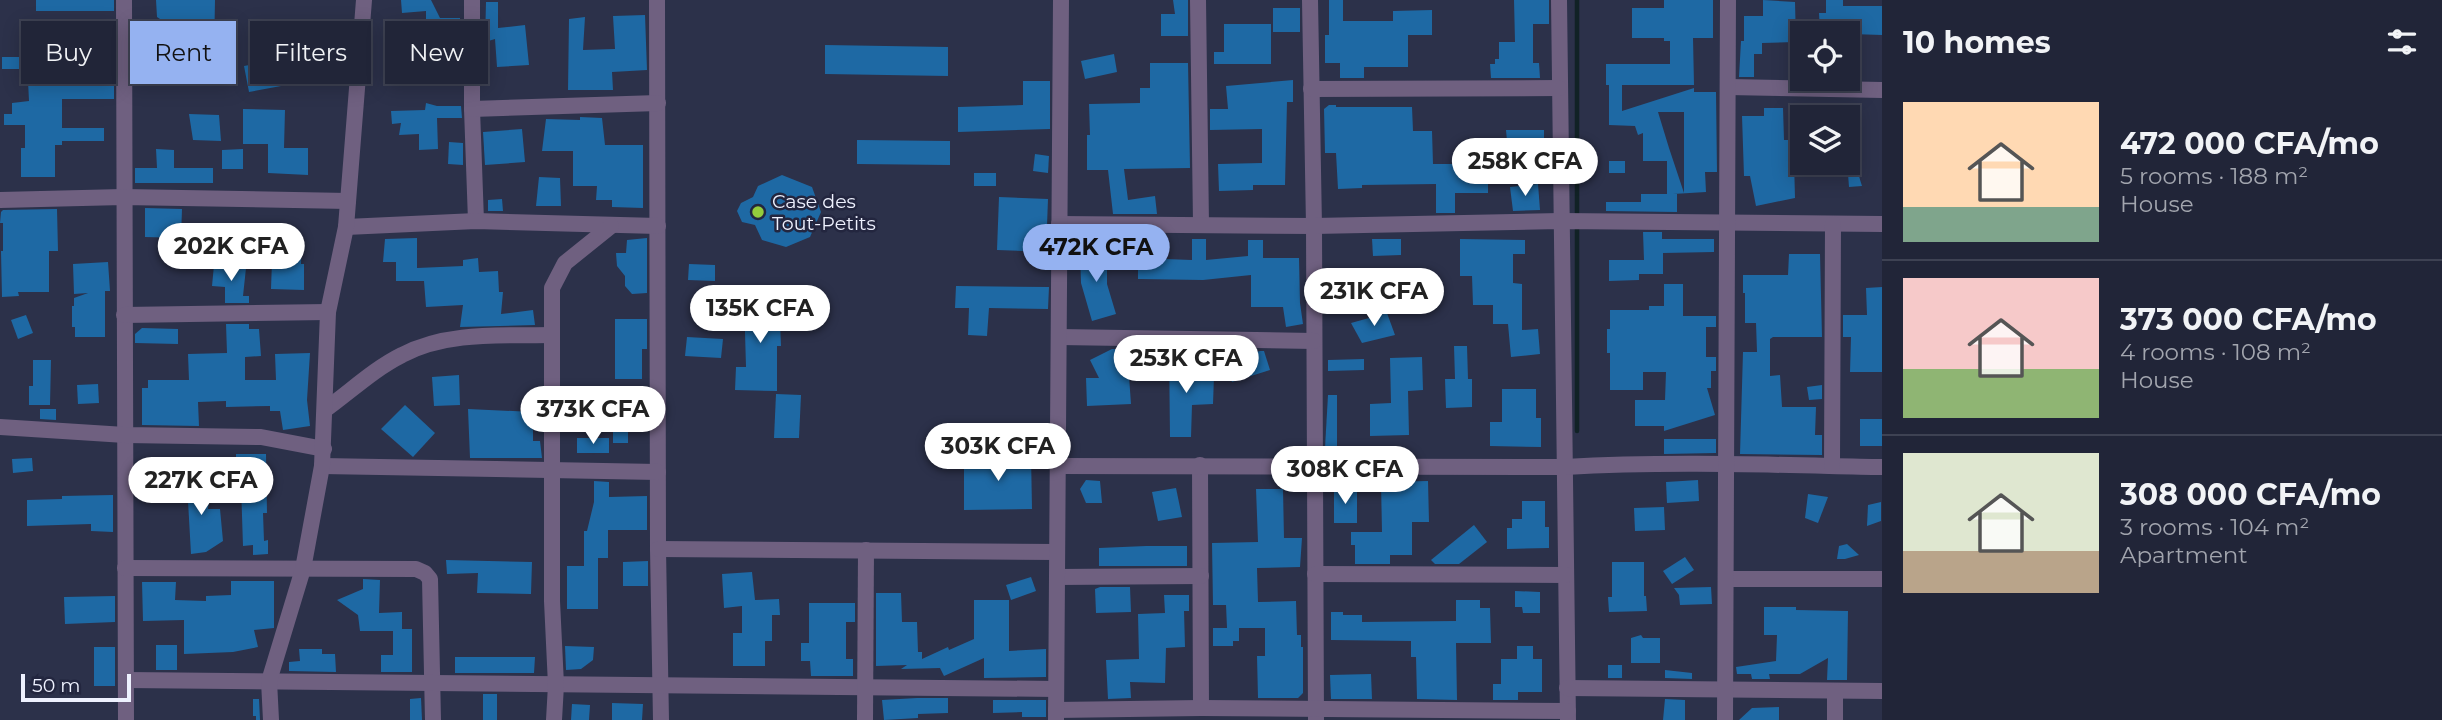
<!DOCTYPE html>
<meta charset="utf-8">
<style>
:root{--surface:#212538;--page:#2d3143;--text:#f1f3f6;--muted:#a2a5ae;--line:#3e4253;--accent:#95b2f1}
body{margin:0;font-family:Montserrat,sans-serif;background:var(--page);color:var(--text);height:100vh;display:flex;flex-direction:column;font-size:26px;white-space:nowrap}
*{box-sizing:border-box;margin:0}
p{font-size:23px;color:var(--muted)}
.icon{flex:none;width:38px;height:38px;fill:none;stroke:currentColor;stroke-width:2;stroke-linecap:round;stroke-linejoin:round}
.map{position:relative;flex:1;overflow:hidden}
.drawer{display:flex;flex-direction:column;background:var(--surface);width:560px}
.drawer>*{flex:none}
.guide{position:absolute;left:21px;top:21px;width:665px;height:63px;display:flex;gap:14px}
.tools{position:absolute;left:1790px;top:21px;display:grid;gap:14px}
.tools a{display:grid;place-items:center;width:70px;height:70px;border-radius:0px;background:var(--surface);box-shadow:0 4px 18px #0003,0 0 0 2px var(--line);font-size:35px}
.scale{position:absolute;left:21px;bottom:18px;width:110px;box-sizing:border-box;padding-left:7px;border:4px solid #eef1fe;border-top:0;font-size:19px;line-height:24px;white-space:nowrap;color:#eef1fe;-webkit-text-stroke:5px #23263f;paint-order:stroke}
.price{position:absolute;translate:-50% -60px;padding:0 16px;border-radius:24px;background:#fff;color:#222;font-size:23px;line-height:46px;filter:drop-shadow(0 2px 4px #0008)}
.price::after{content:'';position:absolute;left:50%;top:42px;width:21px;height:16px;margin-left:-10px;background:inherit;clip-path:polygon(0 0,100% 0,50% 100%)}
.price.on{background:var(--accent);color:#111}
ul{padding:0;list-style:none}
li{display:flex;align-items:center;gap:21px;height:175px;padding:0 21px}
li+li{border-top:2px solid var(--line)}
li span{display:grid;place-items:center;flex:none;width:196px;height:140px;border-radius:0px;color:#555}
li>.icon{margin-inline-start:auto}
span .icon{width:84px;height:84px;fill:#fffc;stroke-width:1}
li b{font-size:30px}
h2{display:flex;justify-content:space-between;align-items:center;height:84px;padding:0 21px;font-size:30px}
.chip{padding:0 24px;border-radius:0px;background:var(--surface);box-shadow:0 4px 18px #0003,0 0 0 2px var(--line);font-size:24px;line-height:63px}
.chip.on{background:var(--accent);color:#111}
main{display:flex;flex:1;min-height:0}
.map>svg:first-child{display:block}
</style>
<main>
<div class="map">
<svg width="1882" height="720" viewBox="0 0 1882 720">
<rect width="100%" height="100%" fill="#2c314a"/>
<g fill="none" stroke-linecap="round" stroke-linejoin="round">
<g stroke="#112226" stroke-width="4.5">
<path d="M1577,0V216"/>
<path d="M1577,225V431"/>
</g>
</g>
<g fill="#1e69a4" fill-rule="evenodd">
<rect x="36" y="0" width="78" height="11"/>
<path d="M156,0H215L214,53H175V43L159,42L160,19L157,17Z"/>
<path d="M401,0H431L440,18H460V49H426V11L402,13Z"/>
<path d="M1173,0H1188V36H1161V14H1175Z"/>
<path d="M1329,0H1343V21H1393V11L1432,10V35H1408V67H1364V78H1340V63H1325V35H1329Z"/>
<path d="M1514,0H1549V24H1533V63H1539L1540,78H1491L1490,64H1495V59H1499V42H1515Z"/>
<path d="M1664,0H1713V38H1693L1694,85H1622V111L1694,88V92H1716L1717,172H1705L1706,192L1673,194H1677V212L1606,211V202H1641V194H1667V161H1643V133L1638,135L1635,126L1609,125V85H1606V64H1670V41H1664V38H1632V8H1664ZM1658,112H1684V193L1669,148Z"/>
<path d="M1763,0L1795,2L1796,42L1762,43V54H1754V77H1739L1741,41H1744V16H1763Z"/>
<path d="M1826,0H1843V6H1882V35L1820,33L1819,13H1826Z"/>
<path d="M486,2H498V28L525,25L529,65L497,67L495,39L485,42Z"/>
<rect x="1273" y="8" width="27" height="24"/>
<path d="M645,15L647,70L612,72L613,90H568L569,19L585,17L583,50L615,49L613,16Z"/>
<path d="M1224,24H1271V64H1214V52H1224Z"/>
<path d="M825,45L948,47V76L825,74Z"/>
<path d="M288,52H314V84H292L249,92L244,66L288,58Z"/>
<path d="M1114,54L1117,72L1085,79L1081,61Z"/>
<rect x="2" y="57" width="18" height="12"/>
<path d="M49,60L50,66H114V99H62V128H104V141H62V145H55V177H21V148H25V125H4V114H12V103L29,101L27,61Z"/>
<path d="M1150,63H1188L1190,168L1124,169L1128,200L1155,196L1157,214H1113L1108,170H1087V135H1090L1089,104L1140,103V88H1150Z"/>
<path d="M1293,80V102H1287L1285,185H1253V190L1219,191L1218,164L1262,163V129L1210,130V109H1228L1226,86Z"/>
<path d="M1023,81H1050V129L958,132V107L1023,105Z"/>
<path d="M426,103L437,106H461L462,118H437L438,149L419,150V134L399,135L401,123L392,124L391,111L425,110Z"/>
<path d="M1329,105H1336V107H1412L1413,131H1432L1433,164H1463L1461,143L1488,141V193H1455V213H1436V184L1362,185V188L1338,189L1336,153H1325L1324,109Z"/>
<path d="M1764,108H1783L1784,140H1802V159L1794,160L1795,198L1756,206L1750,176H1744L1742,116H1764Z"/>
<path d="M243,109L285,110L284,148H308V175L268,173V144H243Z"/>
<path d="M189,114L219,115L221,141L193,140Z"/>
<path d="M580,117L602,118L605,145H643V208L612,207V200H596L597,186H573V151H542L546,119L580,120Z"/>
<path d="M522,129L525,162L485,165L483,132Z"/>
<path d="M1506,130H1544V152H1508Z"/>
<path d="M857,140L950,141V165L857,164Z"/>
<path d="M449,142L463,143V165L448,164Z"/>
<path d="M156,149L174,150V168H213V183H135V168H157Z"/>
<path d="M243,149V169H222V150Z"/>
<path d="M1035,154L1049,156L1048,173L1033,171Z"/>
<rect x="1609" y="161" width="16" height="12"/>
<rect x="974" y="173" width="22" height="13"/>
<path d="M1858,173L1862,186L1849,187L1848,174Z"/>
<path d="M782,175L812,187L821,212L810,237L786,247L762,240L755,225L742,222L737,211L741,203L753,197L758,186Z"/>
<path d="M539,177L560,178L561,206H536Z"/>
<path d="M1538,184L1540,210L1513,211L1510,187Z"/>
<path d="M999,197L1048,199L1046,252L997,250Z"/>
<path d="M502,199L503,211H488V200Z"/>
<path d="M145,208L182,209L181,238L145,237Z"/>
<path d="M57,209L58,251H49V292H18L19,296L2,297L1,251H3V223H0L1,212L3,210Z"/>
<path d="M1643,232H1662V239H1714V252L1663,253V274H1639V280L1609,281V260H1644Z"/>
<path d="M185,233H210V245L185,244Z"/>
<path d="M273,234L302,235L301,264H304V290L271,289Z"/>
<path d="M417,238V268L463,266V260L478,258L479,272L498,271L499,292H503L501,314L533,310L535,325L460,327L463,305L426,307L424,281H396V262H383L385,239Z"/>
<path d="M647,238V293L632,294L625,286V276L617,266L616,253H626L627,240Z"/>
<path d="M1192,239H1206V260L1248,256V240H1263V258H1299L1300,303L1303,324L1286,327L1283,307H1251V275L1203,280L1138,279V258L1192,260Z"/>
<path d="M1372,239H1401V255L1373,256Z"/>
<path d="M1460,239L1525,240V254H1513V283L1522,284V330L1538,329L1540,354L1511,357L1508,324H1493V305H1473L1472,276H1460Z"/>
<path d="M1107,250V284L1116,314L1092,321L1081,283L1080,251Z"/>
<path d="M1789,254H1820L1822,337H1773L1770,339V376L1780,375L1782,407H1816L1815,435H1822V455L1740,454L1743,352H1757L1756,323H1745V293H1743V275H1788Z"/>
<path d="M108,262L110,291H105V337H75V327H72V306H74V298L88,293L74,294L73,264Z"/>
<path d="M689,264L715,265V281L688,280Z"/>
<path d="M214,265L246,268L243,296H249V303H225V287L212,286Z"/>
<path d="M1368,269V291L1328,292L1327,270Z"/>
<path d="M1664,284H1683V316H1716V327H1706V357H1716V371H1711V388H1707L1715,415L1664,431V426H1635V400H1665L1666,372H1643V390H1610V353H1607V329H1610V310H1649V306H1664Z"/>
<path d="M956,286L1049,287L1048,309L989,308L987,336L968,335L969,308H955Z"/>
<path d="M1882,287V372H1850L1851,337H1843V315H1867L1866,288Z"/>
<path d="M779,296L781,346H777V391L735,390L736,367H746L744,298Z"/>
<path d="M1387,313L1395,335L1362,343L1351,323Z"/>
<path d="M26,315L33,333L18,339L11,320Z"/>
<path d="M615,319H647V349H642V379H615Z"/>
<path d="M226,324H249V329H259L261,356L245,357V380H276L275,354L310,353L307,400L310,426L283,430L280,411H270V406L226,407V401L198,402L199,426L142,425V388H148V380H189L188,354L227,353Z"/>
<path d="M142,328L178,329V344L135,343V334Z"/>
<path d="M687,337L723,339L721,358L685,356Z"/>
<path d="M1454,346H1467L1468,379H1472V407L1446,408L1445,379H1455Z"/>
<path d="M1112,349L1126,350L1124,377L1129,376L1131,404L1087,406L1086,378H1099L1090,360Z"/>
<path d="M1169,349H1182L1183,370H1191V375L1214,376L1213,404L1192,405L1191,437H1170Z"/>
<path d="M1260,351H1264L1270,370L1232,382L1225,362Z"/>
<path d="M1422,357L1423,390L1408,391L1409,435L1370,436V404L1391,403L1390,358Z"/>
<path d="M1364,359V370L1328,371V360Z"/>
<path d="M33,360H51L50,405H29V386H33Z"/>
<path d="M459,375L460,405L434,406L432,377Z"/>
<path d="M98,384L99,403L78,404L77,385Z"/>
<path d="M1822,385V399L1809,400L1807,387Z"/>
<path d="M1502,389H1536V418H1541V447L1490,446V422H1502Z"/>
<path d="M776,394L801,395L799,438H774Z"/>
<path d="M1328,395H1337V449L1325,448Z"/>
<path d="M405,405L435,433L413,457L381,429Z"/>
<path d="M40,409H56V420L40,419Z"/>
<path d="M468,409L533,412V441H540L542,458H470Z"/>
<rect x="613" y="419" width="15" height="24"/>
<rect x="1860" y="419" width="22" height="27"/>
<rect x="577" y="438" width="32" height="15"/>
<path d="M1664,439H1716V453L1664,454Z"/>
<path d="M236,454H266L267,513H263L264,541L268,540V554L253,555V545L243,546L241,485H236Z"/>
<path d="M1031,455L1032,509L964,510V457Z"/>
<path d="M32,458L33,471L13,473L12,459Z"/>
<path d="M182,479L211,483L208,509H220L223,541L206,552L191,554L188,501L179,500Z"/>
<path d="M1086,480L1100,481L1102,503H1086L1080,489Z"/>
<path d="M1698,480L1699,501L1667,503L1666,482Z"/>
<path d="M594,481L609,482V497L647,496V530H608V558H598V609H567V566H584V531H587L594,502Z"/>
<path d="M1428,481L1429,522H1412V555H1390V564H1355V545H1351V532H1382L1381,482Z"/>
<path d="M1176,488L1182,517L1158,521L1152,492Z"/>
<path d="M1334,488L1357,489V523H1334Z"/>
<path d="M1256,489H1283L1284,538H1302L1300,567L1257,568L1258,602L1296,601L1297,635H1301V647H1303V693L1298,698H1258L1257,656H1265V628H1239V641H1233V646H1213V628H1227L1226,605H1213L1212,543L1258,542Z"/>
<path d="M1808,494L1828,497L1818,523L1805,518Z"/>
<path d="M113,495V532L91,531V524L27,526V500L62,499V496Z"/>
<path d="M1522,501H1545V527H1549V548L1507,549V528H1512V519H1522Z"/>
<path d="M1881,502V521L1867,526L1868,505Z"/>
<path d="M1664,507L1665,530L1635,531L1634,508Z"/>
<path d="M1474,525L1487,542L1459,564H1435L1431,560Z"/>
<path d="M1847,544L1859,555L1845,559H1837L1839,546Z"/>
<path d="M1146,546H1187V566H1099V548Z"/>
<path d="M1685,557L1694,570L1672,584L1663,571Z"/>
<path d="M446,560L532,562L531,594L477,593L478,573L447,574Z"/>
<path d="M648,561V586H623V562Z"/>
<path d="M1612,562H1644V596H1646L1647,611L1609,612L1608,597H1612Z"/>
<path d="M752,572L755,600L779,599L780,615H772V641H765V666H733V633H742V606L724,608L722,574Z"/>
<path d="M1031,577L1036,591L1011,600L1006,585Z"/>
<path d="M363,579L380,580L379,613L402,612V629H412V672H381V655H393V631H360L358,615L337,600L363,589Z"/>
<path d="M231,581H274V628L254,630L258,647L233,652L184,654V620L143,621L142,582H176L175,600L206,601V596L231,595Z"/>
<path d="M1100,587H1130L1131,612L1096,613L1095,589Z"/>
<path d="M1711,587L1712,604L1680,605L1679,595L1674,588Z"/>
<path d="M1515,591L1540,592V613H1523L1522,607H1515Z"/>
<path d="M876,593H901L902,622H917L918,652H922V659L948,647L949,650L974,639V600H1009V651L1046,649V677L984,678V658L944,676L940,668L901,669L907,665L876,666Z"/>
<path d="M1164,595H1189V611H1184L1185,647L1166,648L1165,683L1130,682L1131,698L1108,699L1106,660L1139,659L1138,614L1165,613Z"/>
<path d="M115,596V622L65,624L64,597Z"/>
<path d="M1456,600H1480V608H1490L1491,643H1456L1457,700L1417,699L1416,657H1411V641L1331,640V612H1343V615H1362V622L1456,621Z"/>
<path d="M809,603H855V622H846V659H853V676H811L810,661H801V643H809Z"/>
<path d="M1764,607H1796V610L1848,611L1847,680H1827L1828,658L1800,674H1769L1770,679H1752L1751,674H1737L1736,667L1776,661L1777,635H1764Z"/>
<path d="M1641,635L1643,638H1660V663H1631V638Z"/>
<rect x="156" y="645" width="21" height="25"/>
<path d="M565,646L594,647L593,660L581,669L566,670Z"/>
<path d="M1517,646H1533V659H1542V692H1518V700H1493V684H1501V659H1517Z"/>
<rect x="94" y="647" width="21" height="39"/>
<path d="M299,649H322V654H335L336,672L289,671V662L300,661Z"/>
<path d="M455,657H535L534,673H455Z"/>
<rect x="1608" y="665" width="14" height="13"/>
<path d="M1665,670L1692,673V679L1665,678Z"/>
<path d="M1371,674L1372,699H1331L1330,675Z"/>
<rect x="483" y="694" width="14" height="26"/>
<path d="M421,698L422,720H410V699Z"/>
<path d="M917,698H948V713L918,714V718L884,720L882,700Z"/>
<path d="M253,699H259L260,720H256V716H253Z"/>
<path d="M1665,699L1685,700V720H1663Z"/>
<path d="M993,700H1046V717H1022V712L993,713Z"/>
<path d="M612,703L643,704L642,720H612Z"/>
<path d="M572,704L590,705L589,720H571Z"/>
<path d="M1779,707V720H1739L1752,708Z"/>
</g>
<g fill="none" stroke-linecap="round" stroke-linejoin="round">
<g stroke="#6f6080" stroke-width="16">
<path d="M124,0L126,720"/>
<path d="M472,0V109L476,221"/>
<path d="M657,0L658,549L661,720"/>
<path d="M1198,0L1201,224"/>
<path d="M1310,0L1314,226L1316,720"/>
<path d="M1559,0L1568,720"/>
<path d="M1728,87L1882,90"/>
<path d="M1311,89L1559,88"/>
<path d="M472,109L658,103"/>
<path d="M0,200L123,197L348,201"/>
<path d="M1059,224L1314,226L1560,221L1882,224"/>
<path d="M346,227L476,221L658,226"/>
<path d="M124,315L328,312"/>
<path d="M1059,337L1314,341"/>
<path d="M326,409C351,391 374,369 402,355C447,331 503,336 552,335"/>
<path d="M0,427L125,435L261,437L324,449"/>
<path d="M1200,465L1201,708"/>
<path d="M322,466L658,472"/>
<path d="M1058,466L1565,467C1670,461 1776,465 1882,467"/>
<path d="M1832,466L1833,224"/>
<path d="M658,549L1057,552"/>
<path d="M125,568L416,569L425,573L430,579L433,720"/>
<path d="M1315,574L1566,575"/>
<path d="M1057,577L1201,576"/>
<path d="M1726,579H1882"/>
<path d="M126,680L1056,689"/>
<path d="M1567,688L1882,691"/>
<path d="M1835,691V720"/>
<path d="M1056,710L1201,708L1568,711"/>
<path d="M271,720L269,681L303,569L322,466L328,312L346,227L364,0"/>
<path d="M554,720L556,685L552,601V288L565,263L611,226"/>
<path d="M865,720L866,550"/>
<path d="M1056,720L1061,0"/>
<path d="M1725,720L1728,0"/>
</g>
</g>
<circle fill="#94cc3c" stroke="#23263f" stroke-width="2.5" cx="758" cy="212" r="7"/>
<g text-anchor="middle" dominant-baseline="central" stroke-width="5" stroke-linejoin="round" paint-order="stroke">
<g font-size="19" fill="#eef1fe" stroke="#23263f" text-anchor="start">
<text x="772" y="201">Case des<tspan x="772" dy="22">Tout-Petits</tspan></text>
</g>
</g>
</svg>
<div class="tools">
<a><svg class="icon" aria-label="locate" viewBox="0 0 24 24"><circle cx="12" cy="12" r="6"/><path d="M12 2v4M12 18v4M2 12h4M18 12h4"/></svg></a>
<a><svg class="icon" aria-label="layers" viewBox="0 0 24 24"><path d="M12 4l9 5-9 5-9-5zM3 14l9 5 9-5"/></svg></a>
</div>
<div class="scale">50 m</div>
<b class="price" style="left:1525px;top:198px">258K CFA</b>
<b class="price" style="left:231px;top:283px">202K CFA</b>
<b class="price on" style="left:1096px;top:284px">472K CFA</b>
<b class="price" style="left:1374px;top:328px">231K CFA</b>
<b class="price" style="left:760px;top:345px">135K CFA</b>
<b class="price" style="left:1186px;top:395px">253K CFA</b>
<b class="price" style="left:593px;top:446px">373K CFA</b>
<b class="price" style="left:998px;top:483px">303K CFA</b>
<b class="price" style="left:1345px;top:506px">308K CFA</b>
<b class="price" style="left:201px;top:517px">227K CFA</b>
<div class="guide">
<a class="chip">Buy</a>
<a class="chip on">Rent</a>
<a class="chip">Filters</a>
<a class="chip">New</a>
</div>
</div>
<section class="drawer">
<h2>10 homes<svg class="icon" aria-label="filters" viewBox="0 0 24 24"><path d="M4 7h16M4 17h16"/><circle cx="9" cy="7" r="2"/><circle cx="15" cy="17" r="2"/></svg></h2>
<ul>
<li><span style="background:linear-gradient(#ffd9b3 75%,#7fa58c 0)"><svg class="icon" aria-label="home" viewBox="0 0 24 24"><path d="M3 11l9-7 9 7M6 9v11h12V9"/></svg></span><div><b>472 000 CFA/mo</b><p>5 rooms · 188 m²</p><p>House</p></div></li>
<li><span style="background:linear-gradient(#f6c9c9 65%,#8fb573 0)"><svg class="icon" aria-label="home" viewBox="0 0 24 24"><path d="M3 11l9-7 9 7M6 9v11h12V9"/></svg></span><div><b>373 000 CFA/mo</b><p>4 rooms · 108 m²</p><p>House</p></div></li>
<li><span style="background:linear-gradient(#dfe7d0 70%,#b9a48a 0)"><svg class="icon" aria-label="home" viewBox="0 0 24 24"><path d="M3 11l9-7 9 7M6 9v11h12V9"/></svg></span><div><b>308 000 CFA/mo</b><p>3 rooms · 104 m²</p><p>Apartment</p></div></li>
</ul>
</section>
</main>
